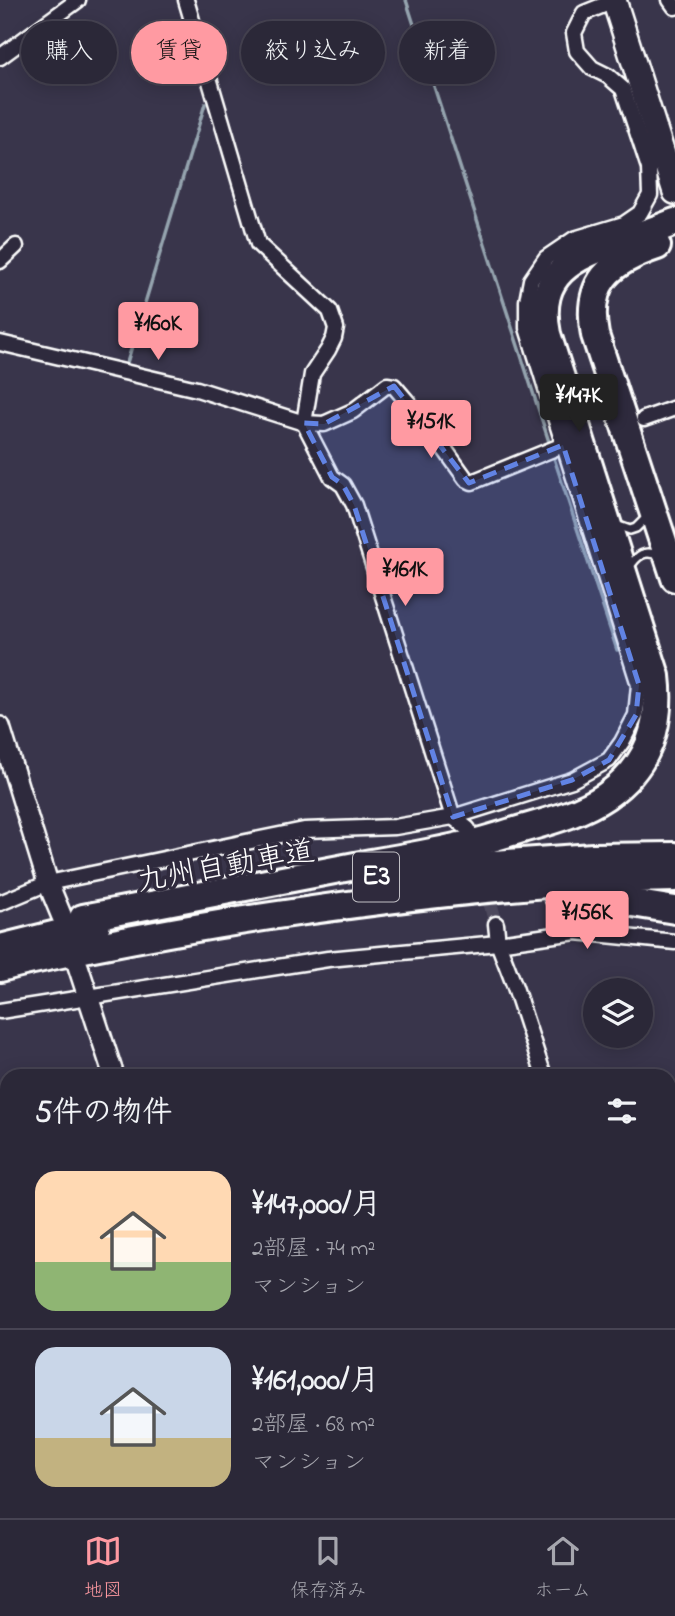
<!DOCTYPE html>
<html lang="ja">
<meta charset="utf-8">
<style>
:root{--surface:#2b2838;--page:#373443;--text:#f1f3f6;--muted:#a6a6ae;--line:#474453;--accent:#ff9aa2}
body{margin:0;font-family:"Indie Flower","Klee One",sans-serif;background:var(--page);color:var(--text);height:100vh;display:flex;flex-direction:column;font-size:26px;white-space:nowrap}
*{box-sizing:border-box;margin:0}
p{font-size:23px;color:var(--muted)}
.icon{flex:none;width:38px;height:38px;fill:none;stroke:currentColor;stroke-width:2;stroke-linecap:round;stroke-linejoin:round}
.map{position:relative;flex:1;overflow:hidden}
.details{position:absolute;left:0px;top:1069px;width:676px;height:450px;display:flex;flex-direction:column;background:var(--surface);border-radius:21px 21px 0 0;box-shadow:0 4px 18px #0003,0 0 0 2px var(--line)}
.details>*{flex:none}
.top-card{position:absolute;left:21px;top:21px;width:634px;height:63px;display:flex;gap:14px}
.fabs{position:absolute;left:583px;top:978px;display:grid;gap:14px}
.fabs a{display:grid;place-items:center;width:70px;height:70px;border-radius:50%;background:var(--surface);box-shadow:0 4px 18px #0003,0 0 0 2px var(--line);font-size:35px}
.price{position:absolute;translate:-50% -60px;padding:0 16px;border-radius:7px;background:var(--accent);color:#111;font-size:23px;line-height:46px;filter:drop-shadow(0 2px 4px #0008)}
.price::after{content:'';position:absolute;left:50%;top:42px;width:21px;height:16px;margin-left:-10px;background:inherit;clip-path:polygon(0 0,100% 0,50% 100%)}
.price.selected{background:#222;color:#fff}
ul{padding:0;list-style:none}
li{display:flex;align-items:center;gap:21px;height:175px;padding:0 35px}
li+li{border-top:2px solid var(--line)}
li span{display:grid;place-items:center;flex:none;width:196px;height:140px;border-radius:21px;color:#555}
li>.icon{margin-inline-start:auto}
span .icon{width:84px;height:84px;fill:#fffc;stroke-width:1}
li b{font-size:30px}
h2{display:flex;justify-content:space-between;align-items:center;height:84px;padding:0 35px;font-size:30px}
.pill{padding:0 24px;border-radius:32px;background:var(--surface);box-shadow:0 4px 18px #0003,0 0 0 2px var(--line);font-size:24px;line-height:63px}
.pill.selected{background:var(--accent);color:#111}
.dock{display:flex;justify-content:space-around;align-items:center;height:98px;border-top:2px solid var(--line);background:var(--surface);font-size:19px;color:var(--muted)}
.dock a{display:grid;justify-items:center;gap:4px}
.dock .selected{color:var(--accent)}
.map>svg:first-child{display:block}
</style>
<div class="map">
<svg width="675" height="1518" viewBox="0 0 675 1518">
<rect width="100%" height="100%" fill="#39354b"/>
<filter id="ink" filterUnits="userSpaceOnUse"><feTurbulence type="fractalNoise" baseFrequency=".0143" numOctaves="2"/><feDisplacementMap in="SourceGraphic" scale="14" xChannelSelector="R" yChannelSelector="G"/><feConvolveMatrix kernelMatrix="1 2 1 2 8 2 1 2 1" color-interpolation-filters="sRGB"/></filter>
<g filter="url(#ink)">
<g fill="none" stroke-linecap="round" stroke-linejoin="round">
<g stroke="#95a4af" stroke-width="3.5">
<path d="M406,0L551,448"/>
<path d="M126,366L205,104"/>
<path d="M553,455L617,650"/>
</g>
<path stroke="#4d495d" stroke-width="14" stroke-dasharray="14 7" stroke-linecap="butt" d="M485,884L496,924"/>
<defs>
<g id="lane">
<path d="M616,525L630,530L636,528L647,517"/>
<path d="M629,568C637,555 645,549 659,556"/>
</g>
<g id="street">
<path d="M186,0L258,244L330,311L336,328L334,338L328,350L312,374L304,423L332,477L343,485L354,505L453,817L468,829"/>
<path d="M670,0L675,7"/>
<path d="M0,57L78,0"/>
<path d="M0,261L16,246"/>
<path d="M0,343L197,389L304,423L324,424L353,411L387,385L394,386L428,426L466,479L472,482L563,445"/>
<path d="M644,419L675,408"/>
<path d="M0,903L48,883L304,830L395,827L453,817L572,780L609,760L622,742L636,715L639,685L527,328V301L531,280L546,258L574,239L624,224L640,213L650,195L649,168L623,89L608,76L592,68L577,51L574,33L584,13L614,1"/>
<path d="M496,924L498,943L515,987L544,1076"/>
<path d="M0,1011L328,959L498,943L576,932L675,942"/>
<path d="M0,1314L7,1315"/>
<path d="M668,1414L675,1412"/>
<path d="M668,1459L675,1479"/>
<path d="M0,1479H7"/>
<path d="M10,1518L12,1512"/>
<path d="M87,1518L90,1512"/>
<path d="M350,1518L369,1512"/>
</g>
<g id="secondary">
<path d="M0,727L48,883L62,917"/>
<path d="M78,966L114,1076"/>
<path d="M254,1512L256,1518"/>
</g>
<path id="primary" d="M614,0L675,192"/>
<g id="highway">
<path d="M657,246C609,262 585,282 595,335L675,578"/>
<path d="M398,874L467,866L593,857L675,856"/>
<path d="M559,897L614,900L675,910"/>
<path d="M81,928L83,918C179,900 275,881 371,863C401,858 431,853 460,846C481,842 501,835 522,829C550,821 581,813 606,796C649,766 662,726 656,676L547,334C535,273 573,257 623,240C640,235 658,229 675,222"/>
<path d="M0,948L97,924"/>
<path d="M0,968C29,960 59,955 88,948C158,934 228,922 298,912C423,894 549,880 675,878"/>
</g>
</defs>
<use href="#lane" stroke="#fff" stroke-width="12"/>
<use href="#street" stroke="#fff" stroke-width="19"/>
<use href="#secondary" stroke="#fff" stroke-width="24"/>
<use href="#primary" stroke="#fff" stroke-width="28"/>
<use href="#highway" stroke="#fff" stroke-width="32"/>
<use href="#lane" stroke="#2f2a3d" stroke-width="7"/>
<use href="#street" stroke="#2f2a3d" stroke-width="14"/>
<use href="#secondary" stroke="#2f2a3d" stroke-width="19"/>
<use href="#primary" stroke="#2f2a3d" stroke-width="23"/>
<use href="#highway" stroke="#2f2a3d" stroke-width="26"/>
</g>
</g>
<path fill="#6183e4" fill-opacity="0.2" stroke="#6183e4" stroke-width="5" stroke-dasharray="14 9" stroke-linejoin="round" d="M394,386L469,483L563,445L639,685L636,715L609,760L572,780L453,817L354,505L343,485L332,477L304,423L324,424Z"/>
<g text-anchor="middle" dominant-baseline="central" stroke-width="7" stroke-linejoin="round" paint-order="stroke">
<rect fill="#2f2a3d" stroke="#c1bfc5" stroke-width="2" x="353" y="852.5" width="46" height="49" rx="5"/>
<g font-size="28" font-weight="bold" fill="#fff">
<text x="376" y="877">E3</text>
</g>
<g font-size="30" fill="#fff" stroke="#2f2a3d">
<text transform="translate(226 868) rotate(-10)">九州自動車道</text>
</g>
</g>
</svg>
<div class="fabs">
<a><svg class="icon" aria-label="layers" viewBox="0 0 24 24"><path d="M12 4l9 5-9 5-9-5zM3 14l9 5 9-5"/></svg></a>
</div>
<b class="price" style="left:158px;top:362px">¥160K</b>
<b class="price selected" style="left:579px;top:434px">¥147K</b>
<b class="price" style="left:431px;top:460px">¥151K</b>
<b class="price" style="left:405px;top:608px">¥161K</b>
<b class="price" style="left:587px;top:951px">¥156K</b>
<div class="top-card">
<a class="pill">購入</a>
<a class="pill selected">賃貸</a>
<a class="pill">絞り込み</a>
<a class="pill">新着</a>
</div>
<section class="details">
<h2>5件の物件<svg class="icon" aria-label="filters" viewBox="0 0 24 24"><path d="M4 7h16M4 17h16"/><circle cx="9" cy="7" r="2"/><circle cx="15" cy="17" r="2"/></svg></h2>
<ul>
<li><span style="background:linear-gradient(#ffd9b3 65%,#8fb573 0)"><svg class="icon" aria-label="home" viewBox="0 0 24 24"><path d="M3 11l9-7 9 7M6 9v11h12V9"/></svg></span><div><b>¥147,000/月</b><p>2部屋 · 74 m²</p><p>マンション</p></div></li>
<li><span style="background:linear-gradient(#c9d6e8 65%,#c2b280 0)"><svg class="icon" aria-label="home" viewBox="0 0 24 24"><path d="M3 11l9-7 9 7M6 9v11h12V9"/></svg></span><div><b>¥161,000/月</b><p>2部屋 · 68 m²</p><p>マンション</p></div></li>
</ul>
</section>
</div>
<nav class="dock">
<a class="selected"><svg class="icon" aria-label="map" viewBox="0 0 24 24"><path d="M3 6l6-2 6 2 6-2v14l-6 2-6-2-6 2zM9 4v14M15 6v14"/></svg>地図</a>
<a><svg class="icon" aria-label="saved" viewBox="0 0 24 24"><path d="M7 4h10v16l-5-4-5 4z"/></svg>保存済み</a>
<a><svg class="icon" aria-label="home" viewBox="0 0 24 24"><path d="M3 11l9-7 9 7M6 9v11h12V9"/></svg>ホーム</a>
</nav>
